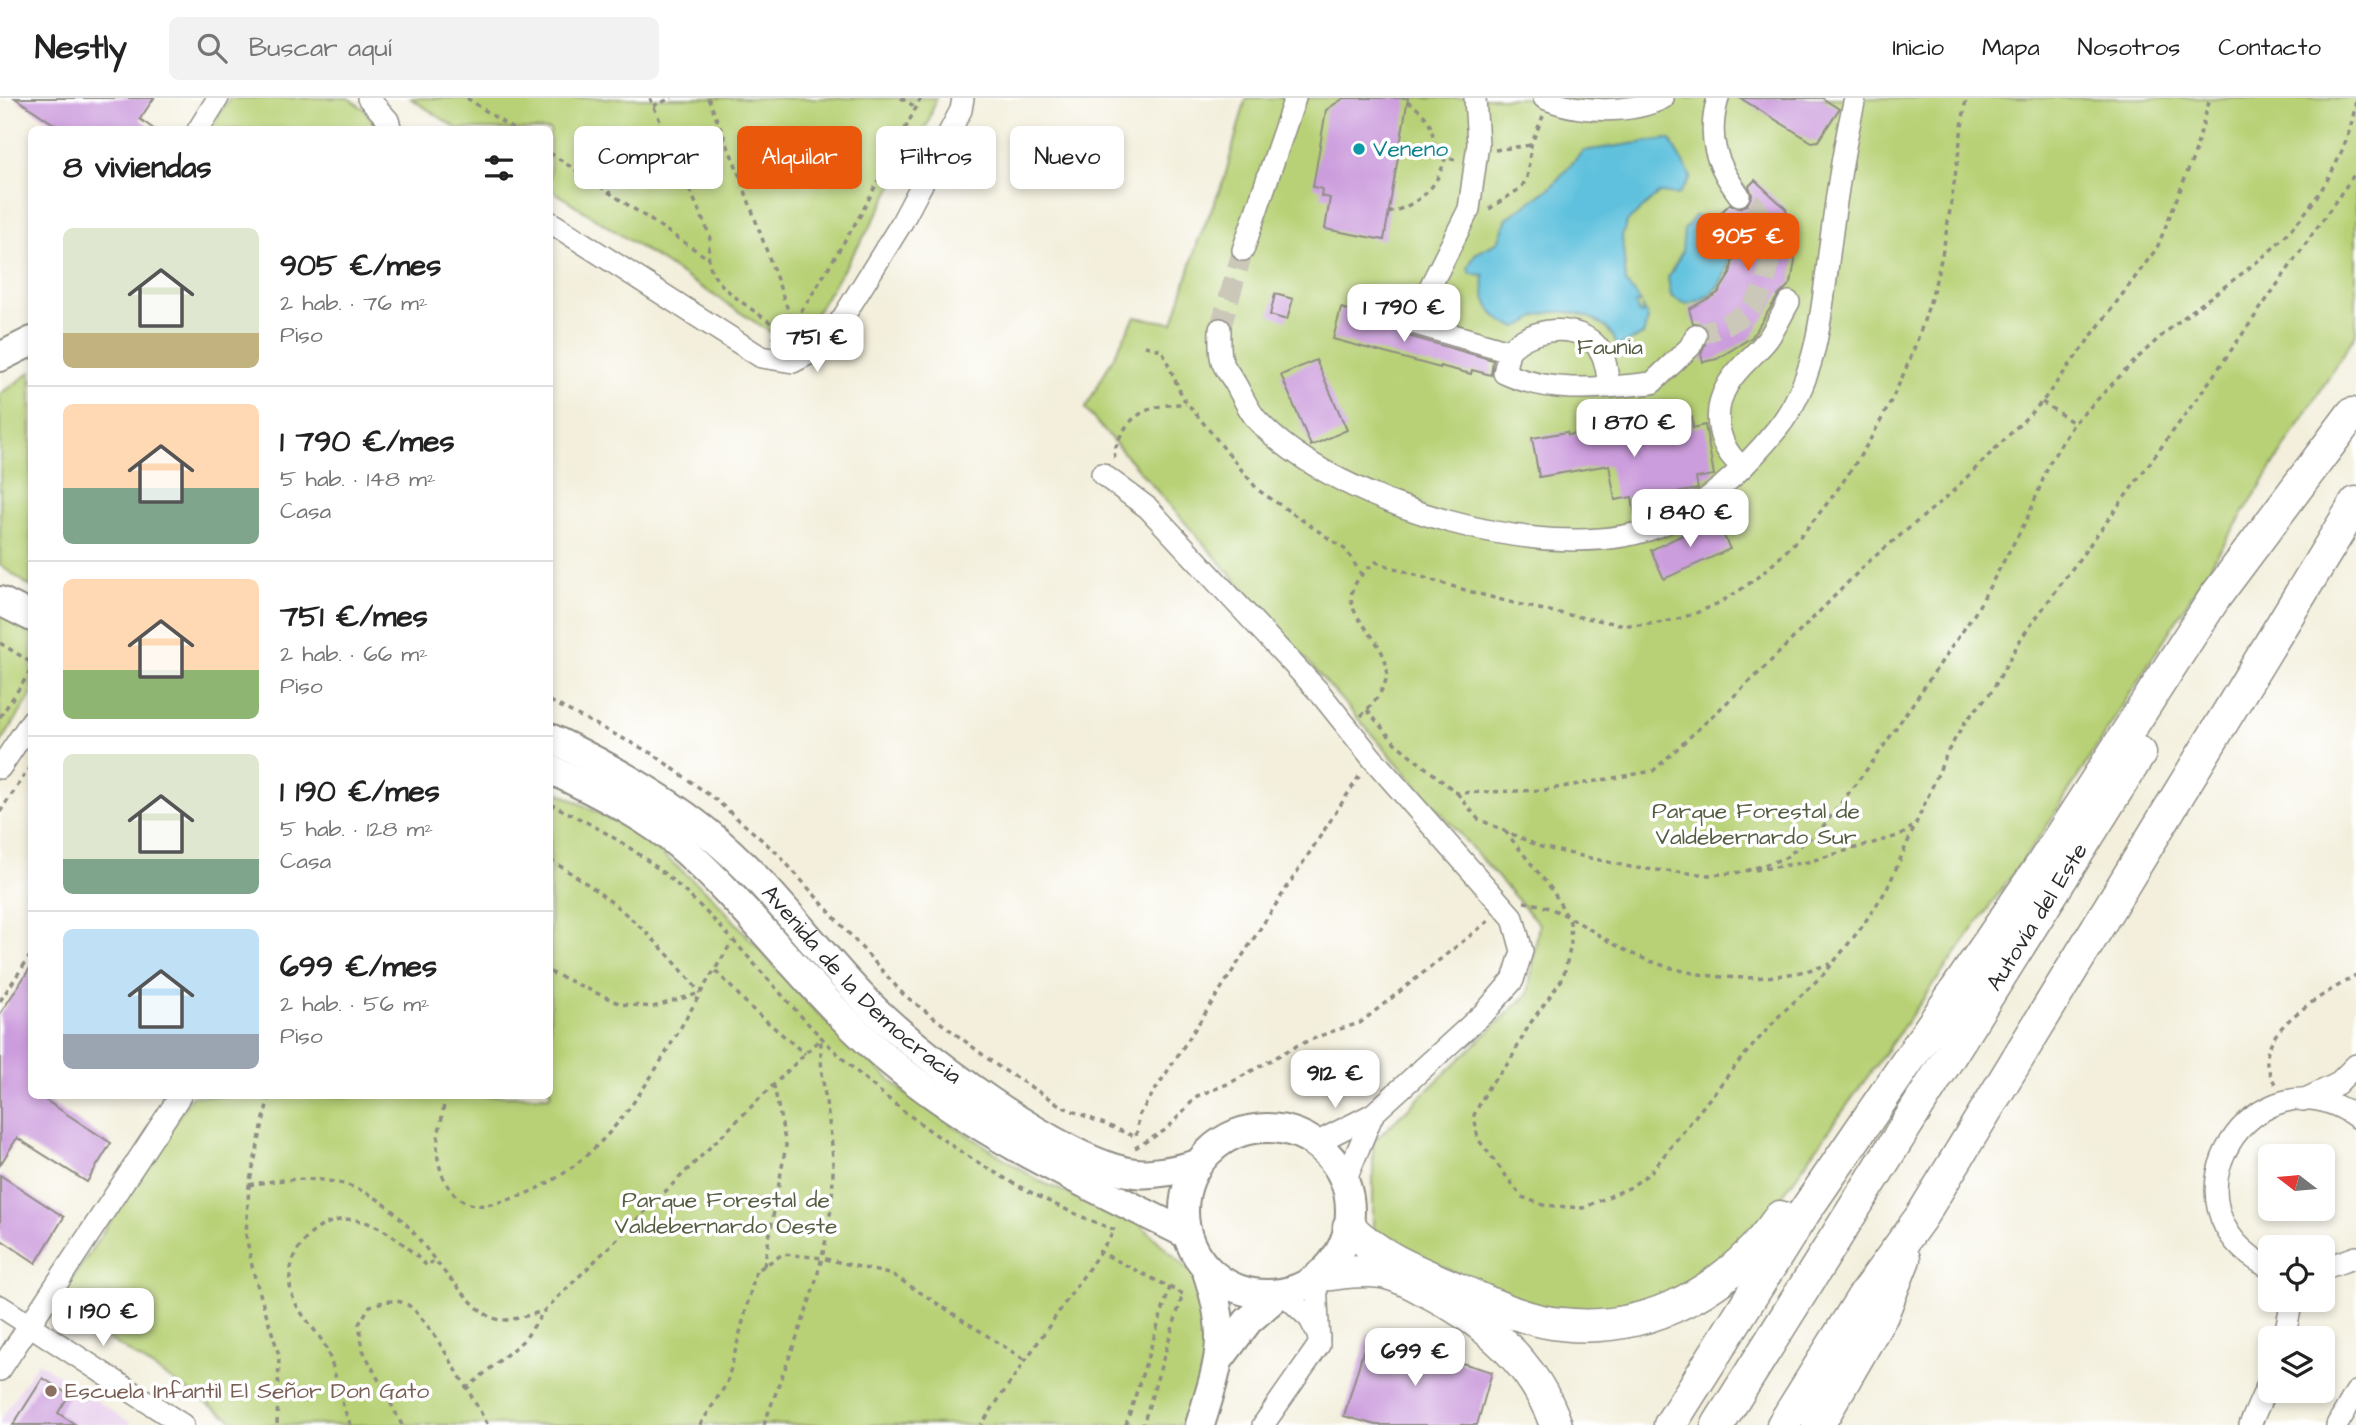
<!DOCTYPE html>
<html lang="es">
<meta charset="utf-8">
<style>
:root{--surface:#fff;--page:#f2f2f2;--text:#222;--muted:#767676;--line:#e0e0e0;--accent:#ea580c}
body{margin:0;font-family:"Architects Daughter",sans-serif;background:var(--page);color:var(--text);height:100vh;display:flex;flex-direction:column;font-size:26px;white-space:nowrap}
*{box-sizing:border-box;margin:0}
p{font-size:23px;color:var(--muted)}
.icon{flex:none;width:38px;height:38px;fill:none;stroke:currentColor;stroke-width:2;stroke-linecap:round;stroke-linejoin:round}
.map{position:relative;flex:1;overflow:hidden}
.side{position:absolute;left:28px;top:28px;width:525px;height:973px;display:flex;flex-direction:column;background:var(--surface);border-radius:10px;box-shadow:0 4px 10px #0003}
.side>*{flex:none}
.banner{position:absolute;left:574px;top:28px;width:665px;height:63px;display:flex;gap:14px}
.needle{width:46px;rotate:286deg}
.fabs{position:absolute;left:2258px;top:1046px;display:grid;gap:14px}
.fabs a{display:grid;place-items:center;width:77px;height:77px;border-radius:10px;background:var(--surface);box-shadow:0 4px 10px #0003;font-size:35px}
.price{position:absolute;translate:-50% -60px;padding:0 16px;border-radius:14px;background:#fff;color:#222;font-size:23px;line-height:46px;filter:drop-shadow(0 2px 4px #0008)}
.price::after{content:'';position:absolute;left:50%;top:42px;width:21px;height:16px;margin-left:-10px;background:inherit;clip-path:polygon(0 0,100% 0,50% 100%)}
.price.active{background:var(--accent);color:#fff}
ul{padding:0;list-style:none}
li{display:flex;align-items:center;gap:21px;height:175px;padding:0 35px}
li+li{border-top:2px solid var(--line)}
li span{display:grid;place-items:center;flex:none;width:196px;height:140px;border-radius:10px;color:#555}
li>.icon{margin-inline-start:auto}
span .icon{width:84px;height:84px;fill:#fffc;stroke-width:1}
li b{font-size:30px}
h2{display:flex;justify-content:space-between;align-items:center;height:84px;padding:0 35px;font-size:30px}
.chip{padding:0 24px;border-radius:10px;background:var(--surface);box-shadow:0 4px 10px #0003;font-size:24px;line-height:63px}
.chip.active{background:var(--accent);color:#fff}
header{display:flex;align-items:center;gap:42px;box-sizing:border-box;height:98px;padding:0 35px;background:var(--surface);border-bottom:2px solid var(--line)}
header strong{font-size:33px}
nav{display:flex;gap:38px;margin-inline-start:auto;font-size:24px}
.search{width:490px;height:63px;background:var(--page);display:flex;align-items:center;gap:18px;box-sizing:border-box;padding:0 24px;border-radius:10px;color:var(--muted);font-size:26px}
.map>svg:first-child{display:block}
</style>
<header>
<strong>Nestly</strong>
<div class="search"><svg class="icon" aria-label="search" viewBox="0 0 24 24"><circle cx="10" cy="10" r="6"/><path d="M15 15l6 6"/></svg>Buscar aquí</div>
<nav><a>Inicio</a><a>Mapa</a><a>Nosotros</a><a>Contacto</a></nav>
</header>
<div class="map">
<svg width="2356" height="1327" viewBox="0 0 2356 1327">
<rect width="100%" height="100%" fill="#fff"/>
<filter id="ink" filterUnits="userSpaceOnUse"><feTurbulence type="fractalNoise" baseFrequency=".0143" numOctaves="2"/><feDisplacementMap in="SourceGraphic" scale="14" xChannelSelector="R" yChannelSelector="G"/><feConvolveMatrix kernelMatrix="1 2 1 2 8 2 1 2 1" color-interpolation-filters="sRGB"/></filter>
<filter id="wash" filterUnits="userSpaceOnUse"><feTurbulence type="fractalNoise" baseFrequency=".00686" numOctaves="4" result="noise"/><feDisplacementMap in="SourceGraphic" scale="28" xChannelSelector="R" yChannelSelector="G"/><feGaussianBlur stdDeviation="1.57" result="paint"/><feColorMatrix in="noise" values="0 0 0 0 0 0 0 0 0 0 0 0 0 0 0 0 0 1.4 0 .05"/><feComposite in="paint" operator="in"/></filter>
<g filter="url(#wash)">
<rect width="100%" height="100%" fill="#f3efdc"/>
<path fill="#e9d2ed" d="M38,1264L134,1327H0V1322Z"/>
<g fill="#b8d176" stroke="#727e50" stroke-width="2">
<path d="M230,0H348L364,11L378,31L208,32Z"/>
<path d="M410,0H936L929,23L870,129L806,231L781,241L550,91V32L458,31Z"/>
<path d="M1246,0H2356V236L2045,731L1757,1133L1656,1207L1556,1215L1466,1181L1373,1132V1044L1528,896L1539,826L1085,311L1135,219L1173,225L1198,143L1224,82Z"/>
<path d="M31,274V489L0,467V296Z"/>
<path d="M0,515L32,529L31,598L0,646Z"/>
<path d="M550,690L637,735L712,798L812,910L907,997L1039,1083L1138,1124L1199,1182L1212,1239L1185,1327H240L56,1206L192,998H550Z"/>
</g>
<g fill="#5ec1dd" stroke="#447684" stroke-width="2">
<path d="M1666,41L1670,42L1691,79L1678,97L1659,95L1627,124L1622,138L1626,185L1641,205L1635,206L1639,215L1642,216L1643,209L1648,221L1643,237L1617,249C1611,221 1570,208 1544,216C1531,219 1528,227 1516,229C1491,223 1481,201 1484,177L1471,176L1468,170L1475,156L1498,144L1507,120L1550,90L1583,53Z"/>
<path d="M1695,118C1745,126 1736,201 1685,206L1671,198L1668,180L1682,154L1684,132Z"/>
</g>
<g id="blocks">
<g fill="#cc9ddd">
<path d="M15,0H154L140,21L155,32H63Z"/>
<path d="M1344,0H1408L1384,142L1325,131L1330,100L1321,98L1322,91L1313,89L1326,12Z"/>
<path d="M1740,0H1822L1839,11L1818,43L1812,44Z"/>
<path d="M1755,82L1786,111L1795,163L1791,185L1778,198L1752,239L1717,261L1703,264L1701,256L1709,236L1702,226L1693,225L1689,211L1718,195L1730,176L1733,161L1728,139L1714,121L1730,106L1739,110L1747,107L1752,97L1749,88Z"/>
<path d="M1275,196L1293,201L1287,222L1270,217Z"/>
<path d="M1341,210L1399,226L1408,238L1493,262L1491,277L1472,272L1471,276L1440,268V270L1333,241Z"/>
<path d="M1316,262L1347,332L1311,348L1281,277Z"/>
<path d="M1678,318V322L1692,319L1693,330L1705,327L1714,377L1696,380L1698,391L1674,395L1675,405L1660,410V413L1635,417L1632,399L1615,402L1609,367L1539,379L1532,340L1567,334L1568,337Z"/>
<path d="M1716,421L1730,451L1664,481L1651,452Z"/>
<path d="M32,867V998H39L111,1045L87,1084L17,1040L0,1067V916Z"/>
<path d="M0,1077L64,1119L36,1165L0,1141Z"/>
<path d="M1368,1237L1492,1274L1477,1327H1376L1344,1318Z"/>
<path d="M43,1280L69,1297L58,1315L76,1327H13Z"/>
</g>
</g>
</g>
<g filter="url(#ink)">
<use href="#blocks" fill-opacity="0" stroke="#8f8d84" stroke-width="2"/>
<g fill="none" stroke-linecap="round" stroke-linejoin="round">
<g stroke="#cbc8b9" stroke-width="21" stroke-dasharray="21 10" stroke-linecap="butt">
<path d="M1220,231L1243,152"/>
<path d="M1696,237C1715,232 1741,223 1753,207C1773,182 1775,136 1756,110C1752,104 1745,101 1739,97"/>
</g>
<defs>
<g id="minor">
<path d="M368,0L388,22L391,32"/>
<path d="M1475,0L1478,46L1469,111L1412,225L1509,253L1504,275C1552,297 1601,290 1652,285L1690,249L1696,237"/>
<path d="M1544,0C1578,15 1631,16 1663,0"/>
<path d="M1718,0C1707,39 1715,65 1739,97"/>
<path d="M198,32L218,0"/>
<path d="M550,124L761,259L793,264L818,251L842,221L901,126L961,12L963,0"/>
<path d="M1243,152L1295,0"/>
<path d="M1220,231C1220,241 1219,253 1222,263C1224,270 1231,278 1235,285C1242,297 1248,312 1257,322C1334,406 1557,474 1664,426C1708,406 1747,368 1777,331C1820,278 1822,205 1831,141C1837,93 1844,47 1855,0"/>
<path d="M1509,253C1530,229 1579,223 1599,251C1607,262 1607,277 1609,289"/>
<path d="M1743,369C1717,350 1711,314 1728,286C1738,269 1755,257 1767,242C1776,230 1782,216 1789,204"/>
<path d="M1102,376L1148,410L1320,595L1372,660L1513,820L1522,853L1513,882L1486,913L1373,1016L1316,1045"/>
<path d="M0,670L32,622"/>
<path d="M2303,1002L2337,986L2356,967"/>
<path d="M1345,1083L1373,1016"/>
<path d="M2270,1170C2149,1109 2256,947 2356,1019"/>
<path d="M2322,1171L2356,1159"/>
<path d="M1283,1195L1310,1221L1319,1239"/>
<path d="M0,1208L183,1327"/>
<path d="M2284,1241L2292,1202"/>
<path d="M0,1272L180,998"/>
<path d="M1263,1327L1319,1247L1316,1182"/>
<path d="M2250,1327L2270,1281"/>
<path d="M2337,1327L2356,1294"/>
</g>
<g id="major">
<path d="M0,259L32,243"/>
<path d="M0,503L32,519"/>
<path id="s1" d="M550,640C604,666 657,695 704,732C764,779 809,844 861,898C910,951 1065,1067 1135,1075C1156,1077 1177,1072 1198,1066"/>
<path d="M550,671C596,694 647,718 686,753C762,822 821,909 902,973C988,1042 1089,1087 1187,1136"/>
<circle cx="1267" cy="1113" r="83"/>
<path d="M1220,1260L1248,1223L1279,1196"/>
<path d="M1200,1327C1220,1262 1230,1239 1206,1171"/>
</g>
<g id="highway">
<path d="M1349,1129C1379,1159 1416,1173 1455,1190C1488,1204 1524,1223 1561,1226C1649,1236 1730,1191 1780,1119"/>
<path d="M1322,1177C1341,1175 1362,1171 1381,1174C1396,1176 1412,1185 1425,1192C1484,1222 1534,1264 1556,1327"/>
<path d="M1670,1327L1801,1119L2041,768L2215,499L2352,316"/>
<path id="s2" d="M1718,1327L2140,655"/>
<path d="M1783,1327L1863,1199L1921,1119L2356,405"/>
<path d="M1818,1327L1882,1217L1904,1161"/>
</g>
</defs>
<use href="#minor" stroke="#8f8d84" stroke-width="24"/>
<use href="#major" stroke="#8f8d84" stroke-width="32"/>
<use href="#highway" stroke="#8f8d84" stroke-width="35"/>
<g stroke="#8f8d84" stroke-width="3.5" stroke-dasharray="5 5" stroke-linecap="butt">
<path d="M467,0L514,32"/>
<path d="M650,0L710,138C709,149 707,160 711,171C717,191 764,219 781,232"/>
<path d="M708,0L736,68L792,223"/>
<path d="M901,0L917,10"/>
<path d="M1407,4C1431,17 1434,33 1435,58L1456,62"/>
<path d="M653,8L672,0"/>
<path d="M1495,52L1531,47"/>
<path d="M550,55L709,161"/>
<path d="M1489,111L1521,90L1527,80L1531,47L1543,18"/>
<path d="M1388,115C1419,106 1436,92 1445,61"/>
<path d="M772,241L805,208L861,116L921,0"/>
<path d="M1145,248L1162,252L1183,300L1258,392L1346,452L1361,476"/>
<path d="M2042,304L2074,325C2105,295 2133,262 2165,235C2195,209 2228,187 2258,163C2305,125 2349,62 2356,1"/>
<path d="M1115,360C1113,352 1117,347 1120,339C1134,311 1158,306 1186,306"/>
<path d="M0,545L32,565"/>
<path d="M550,603L653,656L716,702L777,755L903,896L999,969L1063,1009L1136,1039L1139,1017L1360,677"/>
<path d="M1367,612L1395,645L1457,695L1545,692L1653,673L1762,572L1868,464L1948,398L2042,304L2157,150L2195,55L2210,0"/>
<path d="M1361,618C1372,607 1389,588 1387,571C1381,526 1317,510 1376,464C1445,487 1514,508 1586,520C1601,522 1618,527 1633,527C1698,526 1750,492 1793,446C1870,362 1922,258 1944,147C1953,98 1959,49 1966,0"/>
<path d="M0,619L32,571"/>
<path d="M1457,695L1478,721L1541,749L1635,770L1709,777L1743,774L1785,760L1821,731L1874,662L1975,515L2027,421L2050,364L2074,325"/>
<path d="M550,706C580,720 610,736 637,755C715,809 771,892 839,957C917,1032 1014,1094 1115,1132L981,1327"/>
<path d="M0,714L32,666"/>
<path d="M1505,733L1553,793L1570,824L1571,847L1563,880L1529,927L1510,963L1489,988L1474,1017L1478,1041L1522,1099L1543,1107L1583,1110L1629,1090L1650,1075L1741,961L1780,917L1825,875L1861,830L1887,791L1948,653L1965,624L1992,593L2022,539L2204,291L2356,74"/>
<path d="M550,762C608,796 659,841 700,895"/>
<path d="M1755,772L1807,764L1901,737L1912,729"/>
<path d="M1524,804C1566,809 1597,840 1635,857C1697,884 1767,887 1830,866"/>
<path d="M716,873L751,910L805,956"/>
<path d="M550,874L621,906L653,909L700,895"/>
<path d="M0,903L32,855"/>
<path d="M2275,986C2272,980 2268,972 2267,966C2263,926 2328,895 2356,877"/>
<path d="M269,998L249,1087L246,1137L253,1173L279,1257L277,1327"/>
<path d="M444,998C445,1019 434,1040 438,1061C443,1089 460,1113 491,1106C599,1084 648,985 699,898C709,879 722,862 732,843"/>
<path d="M1135,1050L1167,1031L1197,998L1230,985L1296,948L1330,934L1360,925L1491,821"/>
<path d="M249,1087C301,1077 355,1076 396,1116C418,1136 434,1164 455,1186C466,1198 480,1216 496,1221C510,1225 530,1216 544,1213"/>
<path d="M1098,1153L1183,1196L1143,1327"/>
<path d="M764,1168L786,1047L774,988"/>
<path d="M466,1291L525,1241L544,1213L822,939"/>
<path d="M351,1327C338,1302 337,1272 324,1246C313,1227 292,1210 290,1187C287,1149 322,1113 361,1123C387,1129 408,1150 427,1168L433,1163"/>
<path d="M402,1327L363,1252L359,1226L370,1208C383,1204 393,1200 406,1206C427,1215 474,1304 488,1327"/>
<path d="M700,1327L727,1285L756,1173L783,1156L822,1160L893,1177L1025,1262"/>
<path d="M764,1327C794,1242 834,1162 833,1069C833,1026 819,985 821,942"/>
<path d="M1126,1327L1170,1189"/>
</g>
<use href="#minor" stroke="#fff" stroke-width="21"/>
<use href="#major" stroke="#fff" stroke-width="28"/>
<use href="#highway" stroke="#fff" stroke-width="32"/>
</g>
</g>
<circle fill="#0f9aa8" stroke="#fff" stroke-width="2.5" cx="1359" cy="51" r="7"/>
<circle fill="#8d6e63" stroke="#fff" stroke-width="2.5" cx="51" cy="1293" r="7"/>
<g text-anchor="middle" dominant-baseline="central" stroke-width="7" stroke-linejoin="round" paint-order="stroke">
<g font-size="23" fill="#0d838f" stroke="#fff" text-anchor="start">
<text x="1373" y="51">Veneno</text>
</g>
<g font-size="23" fill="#555d42" stroke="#fff">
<text x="1610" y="249">Faunia</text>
<text x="1756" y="713">Parque Forestal de<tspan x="1756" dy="26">Valdebernardo Sur</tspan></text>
<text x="726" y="1102">Parque Forestal de<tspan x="726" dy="26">Valdebernardo Oeste</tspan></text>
</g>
<g font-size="23" fill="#2b2b2b" stroke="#fff">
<text stroke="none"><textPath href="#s2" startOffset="600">Autovía del Este</textPath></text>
<text stroke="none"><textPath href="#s1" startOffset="401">Avenida de la Democracia</textPath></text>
</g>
<g font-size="23" fill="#785e54" stroke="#fff" text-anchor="start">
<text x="65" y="1293">Escuela Infantil El Señor Don Gato</text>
</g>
</g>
</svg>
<div class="fabs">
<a><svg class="needle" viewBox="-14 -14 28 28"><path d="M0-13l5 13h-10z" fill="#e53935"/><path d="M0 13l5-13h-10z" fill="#767676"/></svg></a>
<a><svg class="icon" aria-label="locate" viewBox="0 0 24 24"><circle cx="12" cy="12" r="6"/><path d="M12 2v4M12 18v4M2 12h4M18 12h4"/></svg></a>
<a><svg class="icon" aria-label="layers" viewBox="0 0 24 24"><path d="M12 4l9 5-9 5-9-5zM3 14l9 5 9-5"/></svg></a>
</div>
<b class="price active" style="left:1748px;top:175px">905 €</b>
<b class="price" style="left:1404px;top:246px">1 790 €</b>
<b class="price" style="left:817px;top:276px">751 €</b>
<b class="price" style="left:1634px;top:361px">1 870 €</b>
<b class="price" style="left:1690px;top:451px">1 840 €</b>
<b class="price" style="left:1335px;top:1012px">912 €</b>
<b class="price" style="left:103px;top:1250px">1 190 €</b>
<b class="price" style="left:1415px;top:1290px">699 €</b>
<div class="banner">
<a class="chip">Comprar</a>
<a class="chip active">Alquilar</a>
<a class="chip">Filtros</a>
<a class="chip">Nuevo</a>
</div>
<section class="side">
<h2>8 viviendas<svg class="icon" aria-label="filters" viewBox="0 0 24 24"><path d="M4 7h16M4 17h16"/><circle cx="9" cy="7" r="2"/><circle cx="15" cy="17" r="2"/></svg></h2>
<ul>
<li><span style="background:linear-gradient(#dfe7d0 75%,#c2b280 0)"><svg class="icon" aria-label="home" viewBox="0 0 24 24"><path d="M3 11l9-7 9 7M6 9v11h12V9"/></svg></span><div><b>905 €/mes</b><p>2 hab. · 76 m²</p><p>Piso</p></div></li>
<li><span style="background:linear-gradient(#ffd9b3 60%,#7fa58c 0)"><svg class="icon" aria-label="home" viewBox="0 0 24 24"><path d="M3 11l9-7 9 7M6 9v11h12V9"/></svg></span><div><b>1 790 €/mes</b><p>5 hab. · 148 m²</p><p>Casa</p></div></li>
<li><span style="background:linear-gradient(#ffd9b3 65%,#8fb573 0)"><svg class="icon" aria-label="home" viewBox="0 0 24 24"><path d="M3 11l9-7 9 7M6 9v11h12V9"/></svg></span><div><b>751 €/mes</b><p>2 hab. · 66 m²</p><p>Piso</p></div></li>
<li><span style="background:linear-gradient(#dfe7d0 75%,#7fa58c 0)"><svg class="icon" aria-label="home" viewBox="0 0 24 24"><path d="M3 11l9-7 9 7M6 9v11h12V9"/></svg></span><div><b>1 190 €/mes</b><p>5 hab. · 128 m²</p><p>Casa</p></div></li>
<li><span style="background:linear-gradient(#bfe0f5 75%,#9aa5b1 0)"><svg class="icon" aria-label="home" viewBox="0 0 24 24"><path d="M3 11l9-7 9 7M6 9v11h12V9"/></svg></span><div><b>699 €/mes</b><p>2 hab. · 56 m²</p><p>Piso</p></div></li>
</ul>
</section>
</div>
